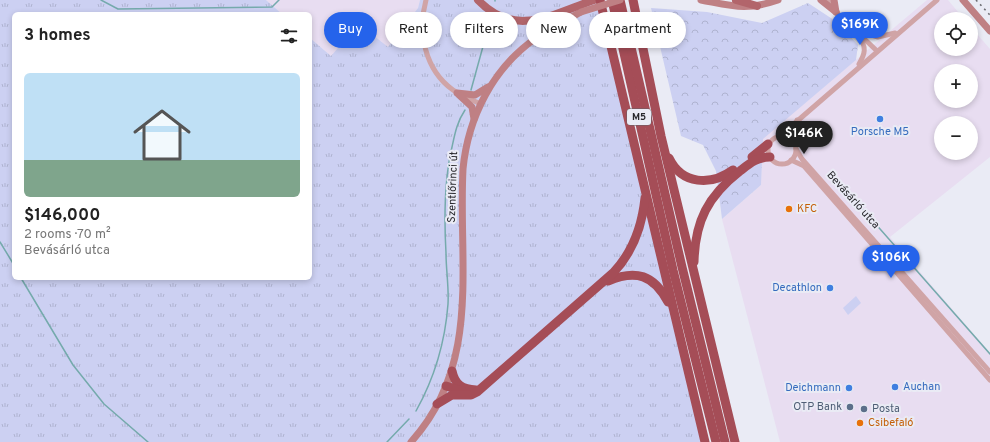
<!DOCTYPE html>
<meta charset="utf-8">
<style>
:root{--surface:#fff;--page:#f6f6f6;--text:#222;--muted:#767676;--line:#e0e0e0;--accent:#2563eb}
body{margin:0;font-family:Overpass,sans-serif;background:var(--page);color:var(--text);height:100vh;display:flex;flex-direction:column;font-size:15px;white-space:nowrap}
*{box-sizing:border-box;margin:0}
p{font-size:13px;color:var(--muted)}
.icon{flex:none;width:22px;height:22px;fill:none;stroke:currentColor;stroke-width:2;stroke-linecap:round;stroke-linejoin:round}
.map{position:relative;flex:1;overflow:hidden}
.side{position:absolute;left:12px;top:12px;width:300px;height:268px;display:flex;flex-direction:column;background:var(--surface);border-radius:6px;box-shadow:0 2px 6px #0003}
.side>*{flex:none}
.banner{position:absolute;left:324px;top:12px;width:380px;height:36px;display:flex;gap:8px}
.tools{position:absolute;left:934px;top:12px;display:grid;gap:8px}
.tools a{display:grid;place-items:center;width:44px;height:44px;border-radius:50%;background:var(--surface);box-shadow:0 2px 6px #0003;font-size:20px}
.price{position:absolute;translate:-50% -34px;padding:0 9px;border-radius:14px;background:var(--accent);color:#fff;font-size:13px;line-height:26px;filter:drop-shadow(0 1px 2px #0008)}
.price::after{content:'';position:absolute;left:50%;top:24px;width:12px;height:9px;margin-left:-6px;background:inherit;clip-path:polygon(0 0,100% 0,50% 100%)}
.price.selected{background:#222;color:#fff}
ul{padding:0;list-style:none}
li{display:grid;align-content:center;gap:8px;height:212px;padding:0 12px}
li+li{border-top:1px solid var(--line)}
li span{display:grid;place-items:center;height:124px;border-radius:6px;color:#555}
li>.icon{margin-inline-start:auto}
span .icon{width:72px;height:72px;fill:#fffc;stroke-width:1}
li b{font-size:17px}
h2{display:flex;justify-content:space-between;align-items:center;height:48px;padding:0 12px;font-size:17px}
.chip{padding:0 14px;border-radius:18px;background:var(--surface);box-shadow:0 2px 6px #0003;font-size:14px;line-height:36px}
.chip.selected{background:var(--accent);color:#fff}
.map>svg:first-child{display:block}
</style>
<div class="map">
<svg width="990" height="442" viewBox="0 0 990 442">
<defs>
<pattern id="grass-tufts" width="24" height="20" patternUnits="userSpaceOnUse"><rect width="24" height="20" fill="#ccd0f2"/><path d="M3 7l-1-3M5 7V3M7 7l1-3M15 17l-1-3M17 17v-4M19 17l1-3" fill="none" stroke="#afb3d0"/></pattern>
<pattern id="forest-crowns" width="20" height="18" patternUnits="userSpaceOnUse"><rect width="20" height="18" fill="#ccd0f2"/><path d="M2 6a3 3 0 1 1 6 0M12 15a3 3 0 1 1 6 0" fill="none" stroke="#afb3d0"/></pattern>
</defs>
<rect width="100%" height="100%" fill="#eaebf5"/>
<g fill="#e8ddf1" fill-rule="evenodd">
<path d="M266,0H420L418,8L388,47L331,56L310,38V14H282Z"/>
<path d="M927,0H948L964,19H941V49H971V27L990,49V157L890,237L990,353V442H780L722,219L761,185L762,139ZM941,71H971V101H941ZM941,123H971V153H941Z"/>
</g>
<path fill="url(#grass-tufts)" d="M0,0H266L282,14H14V278H310V38L331,56L359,24L388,47L418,8L420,0H597L701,442H0Z"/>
<path fill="url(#forest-crowns)" d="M808,3L837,22L858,45L856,60L763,139L761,185L722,219L716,171L703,145L681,136L651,8L707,12L762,23Z"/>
<path fill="#ccd0f2" d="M856,296L861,303L848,315L843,308Z"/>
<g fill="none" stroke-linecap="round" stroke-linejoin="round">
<g stroke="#75aaac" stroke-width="1.5">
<path d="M101,0L118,9L272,7L279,0"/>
<path d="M495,1V0"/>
<path d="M471,90L490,21"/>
<path d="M844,188L990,354"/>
<path d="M0,242L14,265"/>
<path d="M21,278L73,365L104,404L148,442"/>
<path d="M416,411C435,377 445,344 448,304C449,287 446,270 446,253C444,218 444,181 452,147C455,133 457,122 465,110"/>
<path d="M387,442L409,419"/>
</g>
<g stroke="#d0a4a6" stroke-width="5">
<path d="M426,0C417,32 425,70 453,90C461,96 472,100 481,104"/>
<path d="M829,0L836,12L877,51"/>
<path d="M859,31L878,37L895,33"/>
<path d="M859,64C865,54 867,47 859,37"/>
<circle cx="782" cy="150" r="14"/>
<path d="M780,136L937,0"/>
<path d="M792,140L797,120"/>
<path d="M796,149L802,159L990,372"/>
<path d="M791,160L804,166L990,380"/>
</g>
<g stroke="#bf8084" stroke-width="7">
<path d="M701,0C733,6 746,11 778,0"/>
<path d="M821,0L836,12"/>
<path d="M834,0L836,12"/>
<path d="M963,0L990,31"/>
<path d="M457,93L475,95L488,87"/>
<path d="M459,95L472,107L474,119"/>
<path d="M411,442C482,364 458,264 463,169C468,117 493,68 536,38C550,28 566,20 581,12"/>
</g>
<g stroke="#b2656b" stroke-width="8">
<path d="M478,0C515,39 553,14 594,0"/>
<path d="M736,0L757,6"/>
</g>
<g stroke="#a54d57" stroke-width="9">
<path d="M600,0L705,442"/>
<path d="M612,0L673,270L716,442"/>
<path d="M620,0L682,267L725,442"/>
<path d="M633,0L661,136L735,442"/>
<path d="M752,157L768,144"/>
<path d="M669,158C682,185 711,186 733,170"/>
<path d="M694,262C695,221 708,196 740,171C749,164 757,157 770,157"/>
<path d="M608,281C636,269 654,275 668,302"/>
<path d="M452,371C455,385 462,389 476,390"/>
<path d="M446,386L462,391"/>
<path d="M437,404L452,395H471L477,392L613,273C633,252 642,227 645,198"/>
</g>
<path stroke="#6b6b71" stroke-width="1.5" stroke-dasharray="2 4" stroke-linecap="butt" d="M976,0L990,15"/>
<path stroke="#bf8084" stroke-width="7" d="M581,12L620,0"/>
</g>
<g fill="#3f7fe0" stroke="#eaebf5" stroke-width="1.5">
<circle cx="880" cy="119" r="4"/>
<circle cx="830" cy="288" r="4"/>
<circle cx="895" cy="387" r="4"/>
<circle cx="849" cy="388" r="4"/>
</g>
<g fill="#e8710a" stroke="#eaebf5" stroke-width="1.5">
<circle cx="789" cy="209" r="4"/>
<circle cx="860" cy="423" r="4"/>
</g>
<g fill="#5c6f8a" stroke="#eaebf5" stroke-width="1.5">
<circle cx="850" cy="407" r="4"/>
<circle cx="864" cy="409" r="4"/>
</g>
<g text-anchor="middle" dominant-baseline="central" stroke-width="4" stroke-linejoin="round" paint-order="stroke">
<rect fill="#eaebf5" stroke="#636369" stroke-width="1" x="627" y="109" width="24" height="16" rx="3"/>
<g font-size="10" font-weight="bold" fill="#29292d">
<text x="639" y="117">M5</text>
</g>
<g font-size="11" fill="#366cbe" stroke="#eaebf5" text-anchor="end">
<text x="880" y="132" text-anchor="middle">Porsche M5</text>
<text x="822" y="288">Decathlon</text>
<text x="903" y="387" text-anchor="start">Auchan</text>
<text x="841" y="388">Deichmann</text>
</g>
<g font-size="11" fill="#29292d" stroke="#eaebf5">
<text transform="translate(453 187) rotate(-88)">Szentlőrinci út</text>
<text transform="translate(853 200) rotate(48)">Bevásárló utca</text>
</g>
<g font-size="11" fill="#c56008" stroke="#eaebf5" text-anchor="start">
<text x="797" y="209">KFC</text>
<text x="868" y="423">Csibefaló</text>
</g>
<g font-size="11" fill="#4e5e75" stroke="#eaebf5" text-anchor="end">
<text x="842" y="407">OTP Bank</text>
<text x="872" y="409" text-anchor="start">Posta</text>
</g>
</g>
</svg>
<div class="tools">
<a><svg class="icon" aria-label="locate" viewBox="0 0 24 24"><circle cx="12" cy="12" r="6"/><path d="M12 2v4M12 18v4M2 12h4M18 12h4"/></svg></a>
<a>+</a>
<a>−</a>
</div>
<b class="price" style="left:860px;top:46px">$169K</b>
<b class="price selected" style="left:804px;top:155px">$146K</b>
<b class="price" style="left:891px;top:279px">$106K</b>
<div class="banner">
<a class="chip selected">Buy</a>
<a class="chip">Rent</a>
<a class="chip">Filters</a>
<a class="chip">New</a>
<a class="chip">Apartment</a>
</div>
<section class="side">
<h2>3 homes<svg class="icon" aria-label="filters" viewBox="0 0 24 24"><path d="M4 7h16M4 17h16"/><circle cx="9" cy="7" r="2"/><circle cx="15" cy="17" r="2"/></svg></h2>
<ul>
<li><span style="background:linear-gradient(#bfe0f5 70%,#7fa58c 0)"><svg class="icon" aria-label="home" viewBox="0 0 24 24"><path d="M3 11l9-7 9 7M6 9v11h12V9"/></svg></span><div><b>$146,000</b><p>2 rooms · 70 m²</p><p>Bevásárló utca</p></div></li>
</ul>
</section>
</div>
